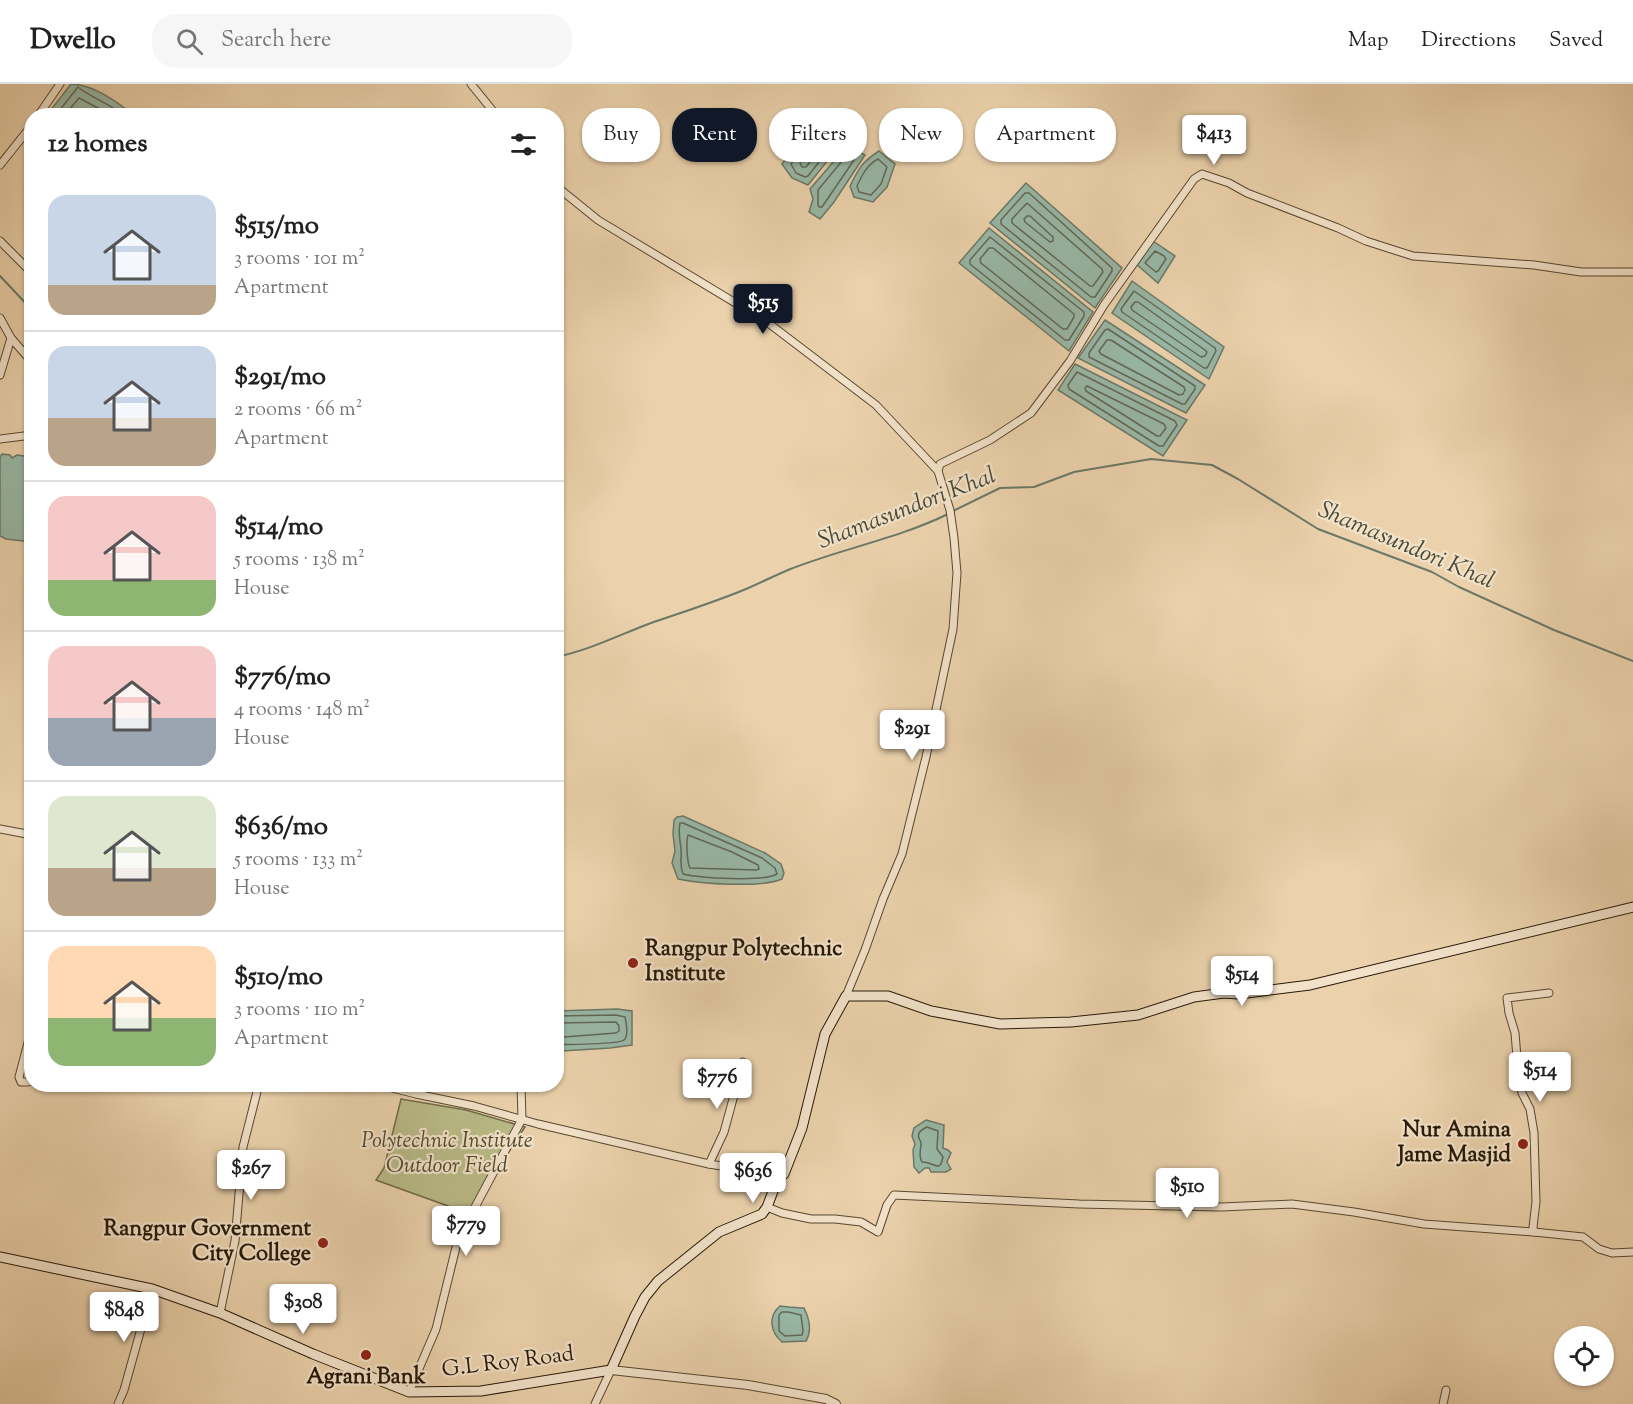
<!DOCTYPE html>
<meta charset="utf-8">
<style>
:root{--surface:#fff;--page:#f6f6f6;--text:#222;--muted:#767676;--line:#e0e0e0;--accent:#111827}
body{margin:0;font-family:"Sorts Mill Goudy",serif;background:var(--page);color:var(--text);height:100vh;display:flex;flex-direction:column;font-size:22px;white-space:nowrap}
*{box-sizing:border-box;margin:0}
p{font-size:20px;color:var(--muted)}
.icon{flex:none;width:33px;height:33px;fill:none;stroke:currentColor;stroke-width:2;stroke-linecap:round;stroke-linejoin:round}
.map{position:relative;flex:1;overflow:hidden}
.sheet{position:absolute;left:24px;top:24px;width:540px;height:984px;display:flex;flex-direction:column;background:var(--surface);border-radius:24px;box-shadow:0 2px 4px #0004}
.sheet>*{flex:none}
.banner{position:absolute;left:582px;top:24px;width:570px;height:54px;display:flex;gap:12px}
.buttons{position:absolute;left:1554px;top:1242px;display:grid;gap:12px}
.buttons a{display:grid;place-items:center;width:60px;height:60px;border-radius:50%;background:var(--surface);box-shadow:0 2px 4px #0004;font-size:30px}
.price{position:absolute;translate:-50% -51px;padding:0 14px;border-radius:6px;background:#fff;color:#222;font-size:20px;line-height:39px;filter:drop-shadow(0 2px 3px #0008)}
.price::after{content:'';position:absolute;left:50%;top:36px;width:18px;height:14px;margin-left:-9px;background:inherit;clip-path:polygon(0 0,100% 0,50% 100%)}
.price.active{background:var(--accent);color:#fff}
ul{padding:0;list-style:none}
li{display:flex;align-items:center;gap:18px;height:150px;padding:0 24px}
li+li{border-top:2px solid var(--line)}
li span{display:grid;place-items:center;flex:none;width:168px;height:120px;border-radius:18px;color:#555}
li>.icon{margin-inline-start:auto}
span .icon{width:72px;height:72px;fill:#fffc;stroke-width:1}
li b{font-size:26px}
h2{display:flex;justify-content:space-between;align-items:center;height:72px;padding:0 24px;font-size:26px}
.tag{padding:0 21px;border-radius:24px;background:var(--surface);box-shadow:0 2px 4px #0004;font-size:21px;line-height:54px}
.tag.active{background:var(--accent);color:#fff}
header{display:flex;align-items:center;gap:36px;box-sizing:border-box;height:84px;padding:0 30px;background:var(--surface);border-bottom:2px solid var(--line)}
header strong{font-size:28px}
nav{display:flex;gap:33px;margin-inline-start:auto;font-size:21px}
.search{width:420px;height:54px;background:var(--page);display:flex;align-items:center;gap:15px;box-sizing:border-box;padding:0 21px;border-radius:24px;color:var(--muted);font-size:22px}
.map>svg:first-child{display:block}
</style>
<header>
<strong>Dwello</strong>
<div class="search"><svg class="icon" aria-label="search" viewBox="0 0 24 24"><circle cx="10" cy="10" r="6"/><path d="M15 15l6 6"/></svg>Search here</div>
<nav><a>Map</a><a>Directions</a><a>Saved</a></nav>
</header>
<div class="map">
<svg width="1633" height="1320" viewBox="0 0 1633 1320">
<rect width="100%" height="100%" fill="#ebd2ac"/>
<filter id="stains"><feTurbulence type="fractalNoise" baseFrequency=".00333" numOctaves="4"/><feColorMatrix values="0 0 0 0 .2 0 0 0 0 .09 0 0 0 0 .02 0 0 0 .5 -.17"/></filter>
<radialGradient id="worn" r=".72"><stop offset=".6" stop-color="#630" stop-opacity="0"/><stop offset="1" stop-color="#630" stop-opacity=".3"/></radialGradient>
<path fill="#b9bb88" stroke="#706a48" stroke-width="1.5" d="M401,1015L466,1026L525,1043L466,1134L448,1122L376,1096L384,1084Z"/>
<g fill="#98b8a7" stroke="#6b7867" stroke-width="1.5">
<path d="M71,0C92,0 118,18 133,31H47Z"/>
<path d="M812,40L838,54L841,60L808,101L792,94L782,80Z"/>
<path d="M847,62L865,71L834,118L820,135L809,128L813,115L810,105Z"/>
<path d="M879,67L895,80L887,103L873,118L854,113L850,102C859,84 862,78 879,67Z"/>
<path d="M1026,99L1122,184L1095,224L990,139Z"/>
<path d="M989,144L1093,228L1069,267L959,179Z"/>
<path d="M1153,157L1175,172L1158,199L1136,180Z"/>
<path d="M1132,197L1224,263L1209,295L1112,229Z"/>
<path d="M1105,236L1205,301L1186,329L1078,274Z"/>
<path d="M1075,280L1187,336L1163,372L1058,306Z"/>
<path d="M2,370L10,371L12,374L17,371L31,373V458L6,455L0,452V373Z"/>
<path d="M683,732L765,769L781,780L784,789L782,795C761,804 701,800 678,795L672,779L675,767L673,750L674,736L677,733Z"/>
<path d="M617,925L632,927V961L610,964L562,967L557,965V927Z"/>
<path d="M926,1036L944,1041L943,1064L948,1066L951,1069L947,1078L951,1085L946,1088H931L929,1084H925L919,1089L914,1083L913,1066L915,1060L912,1052L914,1044Z"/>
<path d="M780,1222C789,1223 796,1224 804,1224C809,1234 812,1247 806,1257L782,1258C770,1248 768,1232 780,1222Z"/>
</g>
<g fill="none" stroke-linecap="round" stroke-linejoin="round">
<g stroke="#606857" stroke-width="1.5">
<path d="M55,32L78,3C91,14 110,19 124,32"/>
<path d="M64,32L79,14L113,32"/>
<path d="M814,49L831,57L833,60L808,92L805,93L796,89L791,80Z"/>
<path d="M815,59L820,60L821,64L806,83H802L800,79Z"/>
<path d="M850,70L854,73V76L822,123H819L818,121V106L847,71Z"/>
<path d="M878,75L887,83L881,100L871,111L859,108L857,102C862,91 867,81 878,75Z"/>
<path d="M1025,109H1029L1112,184V187L1095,213H1091L1001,140V136Z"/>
<path d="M1027,119L1102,185L1103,188L1093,202H1090L1012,139V135Z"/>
<path d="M1027,132H1030L1053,153V157L1050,158L1025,138L1024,135Z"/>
<path d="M990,153L1084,228V232L1069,256H1065L970,180V176Z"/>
<path d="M989,164H993L1074,230V233L1067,245H1063L981,179L980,175Z"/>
<path d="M1155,167L1164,172L1166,175L1158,187L1156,188L1145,179Z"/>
<path d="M1134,207L1215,264L1216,267L1207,284H1204L1122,228L1121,225Z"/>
<path d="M1135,218H1138L1205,266L1207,268L1205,272L1201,273L1132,226L1131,223Z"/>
<path d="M1108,245L1195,302V305L1185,320H1182L1089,273V269L1105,246Z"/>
<path d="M1107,256H1111L1184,303L1185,306L1183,310L1179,311L1101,270L1099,267Z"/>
<path d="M1077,288L1175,337L1177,341L1163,362H1159L1069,305L1068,301Z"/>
<path d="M1087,302L1164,340L1166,344L1160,352H1157L1086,307L1085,304Z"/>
<path d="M680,739H683L762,774L775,784L777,790C764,798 700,794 683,790C679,779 682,775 681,765C680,756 678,748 680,739Z"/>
<path d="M688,751L732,768L758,781L759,785L756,786L690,784C687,779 686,756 688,751Z"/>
<path d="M556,932L616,931L625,933C626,937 629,952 624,956C619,960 565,961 556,960"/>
<path d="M556,939L616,938L619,942V947L616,949L564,953L556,952"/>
<path d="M927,1043L938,1047L937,1065L943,1073L941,1080L939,1082C933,1082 930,1078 922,1078C918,1071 921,1067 921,1059C920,1055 917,1053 919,1049C920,1047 925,1044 927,1043Z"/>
<path d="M788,1228L801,1231L803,1247L802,1251L785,1252L779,1247V1231L782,1228Z"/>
</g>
<g stroke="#6b7867" stroke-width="2">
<path d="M0,192L32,226"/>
<path d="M953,427L1000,404L1034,403L1074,388L1151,375L1212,381L1238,395L1318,445L1432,488L1459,503L1554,546L1633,577"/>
<path d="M556,573C590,566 619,551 651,539C683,528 715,518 746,505C760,499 774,492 788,486C840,465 897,455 948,430"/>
</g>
<defs>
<g id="minor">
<path d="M471,0L497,32"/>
<path d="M38,32L60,0"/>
<path d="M0,81L32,41"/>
<path d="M556,102L598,136L767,238L876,321L938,387L950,426L954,454L957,489L953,545L926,673L902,770L883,815L865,866L846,912"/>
<path d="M0,157L32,189"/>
<path d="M0,234L11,254L32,278"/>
<path d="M0,291L11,254"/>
<path d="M0,355L32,351"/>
<path d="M938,387L940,380L990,356L1031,329L1070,277L1104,221L1194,95L1202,90L1229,99L1247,109L1338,144L1366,157L1413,172L1534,181L1581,188H1633"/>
<path d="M0,745L32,751"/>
<path d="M32,938L28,959L19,993L21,998H28L32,997"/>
<path d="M376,1000L416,1010L474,1022L538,1040L709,1080L760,1088L778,1094"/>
<path d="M709,1080L724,1048L743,978"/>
<path d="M767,1123L782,1129L811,1135H835L861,1138L878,1148L887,1121L894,1111L1079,1120L1222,1123L1292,1120L1354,1128L1424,1140L1534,1148L1583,1153L1599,1165L1612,1169L1633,1168"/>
<path d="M1534,1148L1533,1143L1536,1118L1534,1049L1530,1025L1522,1009L1518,986L1515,949L1509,929L1507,914L1549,909"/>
<path d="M220,1229L235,1157L243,1063L259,1000"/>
<path d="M409,1308L436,1245L458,1155L522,1035L521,1000"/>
<path d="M118,1320L124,1306L152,1205"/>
<path d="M595,1320L611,1286"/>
<path d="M1443,1320L1446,1306"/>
</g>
<path id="tertiary" d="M611,1286L748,1301L826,1315L836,1320"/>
<path id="secondary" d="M0,1173L152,1205L220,1229L313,1270L409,1308L481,1307L611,1286L635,1232L645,1213L658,1197L719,1148L762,1130L767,1123L778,1094L784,1090L802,1044L825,950L846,912H888L931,927L1000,940L1071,938L1138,931L1194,913L1224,909L1239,910L1310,901L1633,823"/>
</defs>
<use href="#minor" stroke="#584730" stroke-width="9"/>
<use href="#tertiary" stroke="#584730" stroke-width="10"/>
<use href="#secondary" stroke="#271907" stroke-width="11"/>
<use href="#minor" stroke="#f2e2c9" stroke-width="7"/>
<use href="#tertiary" stroke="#f2e2c9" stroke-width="8"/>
<use href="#secondary" stroke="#f2e2c9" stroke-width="9"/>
</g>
<g fill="#8f2418" stroke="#f2e2c9" stroke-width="2">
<circle cx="633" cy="879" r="6"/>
<circle cx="1523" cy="1060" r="6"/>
<circle cx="323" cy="1159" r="6"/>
<circle cx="366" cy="1271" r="6"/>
</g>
<g text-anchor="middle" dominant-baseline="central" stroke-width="4.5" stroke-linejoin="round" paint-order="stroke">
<g font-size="22" font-weight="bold" fill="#271907" stroke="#f2e2c9" text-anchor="end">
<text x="645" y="866" text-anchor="start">Rangpur Polytechnic<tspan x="645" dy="25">Institute</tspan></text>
<text x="1511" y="1047">Nur Amina<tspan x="1511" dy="25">Jame Masjid</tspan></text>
<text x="311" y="1146">Rangpur Government<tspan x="311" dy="25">City College</tspan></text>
<text x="366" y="1294" text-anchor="middle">Agrani Bank</text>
</g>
<g font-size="22" font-style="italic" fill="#534a2e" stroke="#f2e2c9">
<text x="447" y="1058">Polytechnic Institute<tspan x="447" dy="25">Outdoor Field</tspan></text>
</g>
<g font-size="22" fill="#271907" stroke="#f2e2c9">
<text transform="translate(508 1279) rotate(-7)">G.L Roy Road</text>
</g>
<g font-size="24" font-style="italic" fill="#494937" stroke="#f2e2c9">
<text transform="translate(907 425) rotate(-21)">Shamasundori Khal</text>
<text transform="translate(1406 462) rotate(23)">Shamasundori Khal</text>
</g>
</g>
<rect width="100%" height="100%" filter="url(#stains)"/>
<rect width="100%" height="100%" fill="url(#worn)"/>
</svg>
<div class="buttons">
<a><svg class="icon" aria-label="locate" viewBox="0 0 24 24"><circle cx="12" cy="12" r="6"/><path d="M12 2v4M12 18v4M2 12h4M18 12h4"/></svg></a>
</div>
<b class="price" style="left:1214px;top:82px">$413</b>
<b class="price active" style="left:763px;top:251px">$515</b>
<b class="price" style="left:912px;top:677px">$291</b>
<b class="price" style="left:1242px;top:923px">$514</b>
<b class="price" style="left:1540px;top:1019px">$514</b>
<b class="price" style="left:717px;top:1026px">$776</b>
<b class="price" style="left:251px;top:1117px">$267</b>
<b class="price" style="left:753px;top:1120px">$636</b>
<b class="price" style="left:1187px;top:1135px">$510</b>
<b class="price" style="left:466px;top:1173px">$779</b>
<b class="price" style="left:303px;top:1251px">$308</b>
<b class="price" style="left:124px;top:1259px">$848</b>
<div class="banner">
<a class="tag">Buy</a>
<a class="tag active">Rent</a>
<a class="tag">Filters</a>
<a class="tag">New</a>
<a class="tag">Apartment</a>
</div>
<section class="sheet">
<h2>12 homes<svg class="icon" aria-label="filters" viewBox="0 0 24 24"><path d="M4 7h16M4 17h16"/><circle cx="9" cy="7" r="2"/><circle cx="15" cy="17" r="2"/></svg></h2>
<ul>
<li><span style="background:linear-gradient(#c9d6e8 75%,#b9a48a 0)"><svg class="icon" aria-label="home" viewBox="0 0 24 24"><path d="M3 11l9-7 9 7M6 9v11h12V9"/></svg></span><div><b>$515/mo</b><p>3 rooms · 101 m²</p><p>Apartment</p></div></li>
<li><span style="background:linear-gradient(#c9d6e8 60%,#b9a48a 0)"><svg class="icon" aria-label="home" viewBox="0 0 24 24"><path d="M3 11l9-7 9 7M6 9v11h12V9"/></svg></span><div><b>$291/mo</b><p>2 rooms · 66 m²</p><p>Apartment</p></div></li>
<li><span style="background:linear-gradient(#f6c9c9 70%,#8fb573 0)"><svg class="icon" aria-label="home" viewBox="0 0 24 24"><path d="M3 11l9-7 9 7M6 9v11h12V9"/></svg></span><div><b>$514/mo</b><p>5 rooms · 138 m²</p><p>House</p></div></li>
<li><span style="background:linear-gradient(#f6c9c9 60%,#9aa5b1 0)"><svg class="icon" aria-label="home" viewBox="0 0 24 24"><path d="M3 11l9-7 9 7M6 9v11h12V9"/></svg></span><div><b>$776/mo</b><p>4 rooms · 148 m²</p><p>House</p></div></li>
<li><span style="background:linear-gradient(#dfe7d0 60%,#b9a48a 0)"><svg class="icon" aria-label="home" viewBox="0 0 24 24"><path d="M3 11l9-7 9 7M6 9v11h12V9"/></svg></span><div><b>$636/mo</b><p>5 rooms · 133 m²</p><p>House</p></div></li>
<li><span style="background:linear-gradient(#ffd9b3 60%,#8fb573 0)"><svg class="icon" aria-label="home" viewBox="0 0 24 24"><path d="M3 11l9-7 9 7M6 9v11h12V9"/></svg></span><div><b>$510/mo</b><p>3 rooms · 110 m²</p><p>Apartment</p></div></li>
</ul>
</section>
</div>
